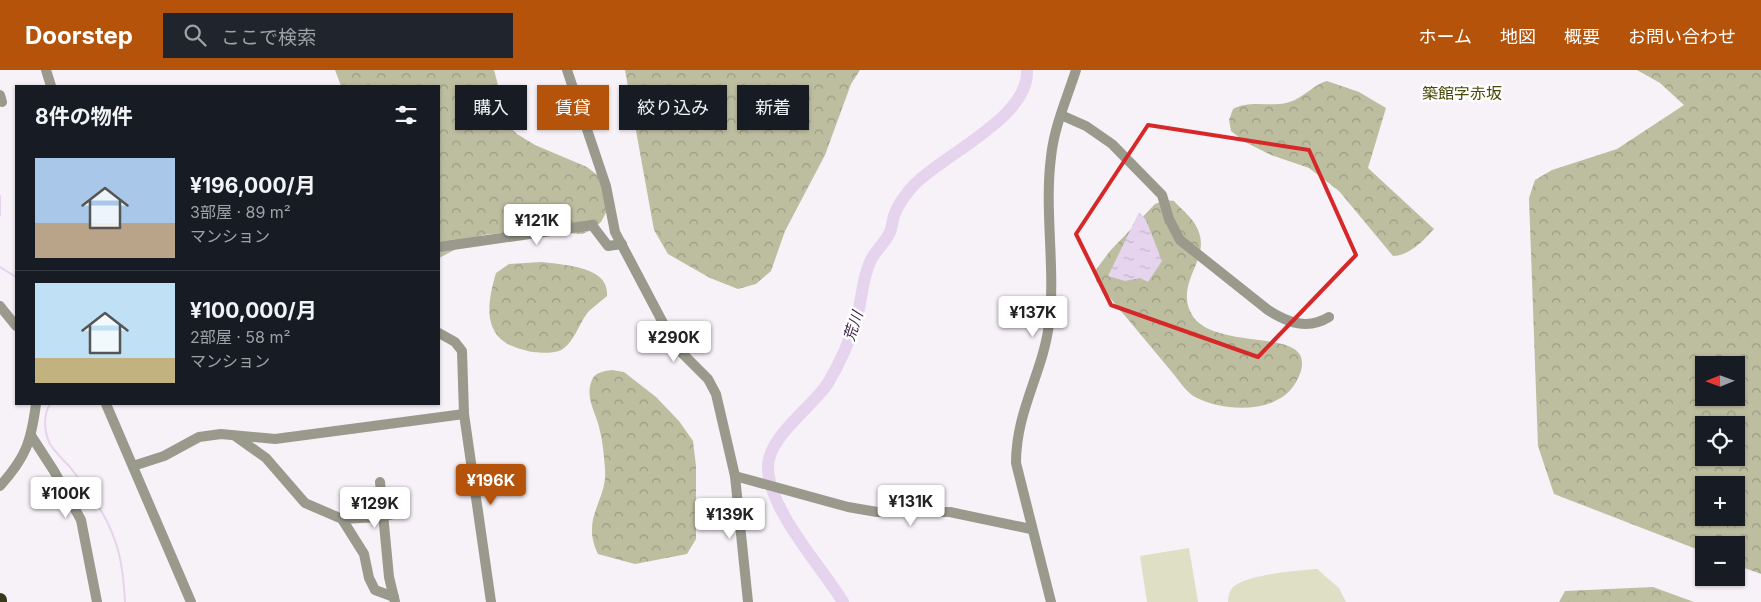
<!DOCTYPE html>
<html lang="ja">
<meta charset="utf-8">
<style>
:root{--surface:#171b24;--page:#20242c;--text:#f1f3f6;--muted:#9ea1a6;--line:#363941;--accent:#b45309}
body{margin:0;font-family:Inter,"Noto Sans JP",sans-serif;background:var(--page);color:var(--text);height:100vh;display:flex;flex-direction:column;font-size:19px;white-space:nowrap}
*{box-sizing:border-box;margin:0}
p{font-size:16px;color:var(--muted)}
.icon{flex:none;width:28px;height:28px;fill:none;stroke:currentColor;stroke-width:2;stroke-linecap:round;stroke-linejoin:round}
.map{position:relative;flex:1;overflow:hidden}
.sheet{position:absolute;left:15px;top:15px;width:425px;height:320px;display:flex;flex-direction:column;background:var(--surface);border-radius:0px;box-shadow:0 1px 4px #0004}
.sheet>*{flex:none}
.hud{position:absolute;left:455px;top:15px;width:475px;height:45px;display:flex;gap:10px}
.needle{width:32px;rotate:269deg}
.fabs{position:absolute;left:1695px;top:286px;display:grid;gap:10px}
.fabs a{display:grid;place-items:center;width:50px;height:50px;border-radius:0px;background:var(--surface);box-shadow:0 1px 4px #0004;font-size:25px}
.price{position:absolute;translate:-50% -42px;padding:0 11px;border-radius:5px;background:#fff;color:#222;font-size:16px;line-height:32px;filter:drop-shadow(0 1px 2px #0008)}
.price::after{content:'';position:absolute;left:50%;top:30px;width:15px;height:11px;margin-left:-8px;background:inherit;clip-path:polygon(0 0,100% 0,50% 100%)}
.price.active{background:var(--accent);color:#fff}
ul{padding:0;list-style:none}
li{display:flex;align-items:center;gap:15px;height:125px;padding:0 20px}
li+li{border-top:1px solid var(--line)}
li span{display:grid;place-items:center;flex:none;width:140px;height:100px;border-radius:0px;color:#555}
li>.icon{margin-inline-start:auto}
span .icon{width:60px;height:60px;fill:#fffc;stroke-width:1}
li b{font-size:21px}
h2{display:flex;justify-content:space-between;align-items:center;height:60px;padding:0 20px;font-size:21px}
.tag{padding:0 18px;border-radius:0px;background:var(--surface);box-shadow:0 1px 4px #0004;font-size:18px;line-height:45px}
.tag.active{background:var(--accent);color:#fff}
header{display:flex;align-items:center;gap:30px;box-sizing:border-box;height:70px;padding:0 25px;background:var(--accent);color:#fff}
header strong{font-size:24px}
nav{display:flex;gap:28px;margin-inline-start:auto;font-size:18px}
.search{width:350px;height:45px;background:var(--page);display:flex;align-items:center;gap:12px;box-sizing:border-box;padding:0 18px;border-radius:0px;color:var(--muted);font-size:19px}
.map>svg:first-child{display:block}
</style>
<header>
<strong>Doorstep</strong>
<div class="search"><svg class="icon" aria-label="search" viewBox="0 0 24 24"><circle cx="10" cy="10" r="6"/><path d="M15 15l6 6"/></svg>ここで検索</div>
<nav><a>ホーム</a><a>地図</a><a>概要</a><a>お問い合わせ</a></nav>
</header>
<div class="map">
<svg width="1761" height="532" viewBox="0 0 1761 532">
<defs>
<pattern id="forest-crowns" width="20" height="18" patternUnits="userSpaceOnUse" patternTransform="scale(1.25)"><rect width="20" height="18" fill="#bdbea0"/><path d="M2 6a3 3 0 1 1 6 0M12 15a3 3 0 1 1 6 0" fill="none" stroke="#9a9b83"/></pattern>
<pattern id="water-ripples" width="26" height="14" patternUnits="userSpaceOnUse" patternTransform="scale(1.25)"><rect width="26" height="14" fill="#e6d3ed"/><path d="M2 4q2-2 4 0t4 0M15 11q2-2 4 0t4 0" fill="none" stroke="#c6b5cc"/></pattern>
</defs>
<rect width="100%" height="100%" fill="#f7f1f8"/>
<g fill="url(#forest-crowns)" fill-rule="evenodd">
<path d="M335,0H494L509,56L517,64L535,75L587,97L605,111L608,139L601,152L592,160L582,164L524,161L483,165L439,188V16H341Z"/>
<path d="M625,0H860L851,14L825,85L785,161L771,201L756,214L738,219L710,208L668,184L654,160Z"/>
<path d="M1637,0H1761V504L1736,495V475H1704V482L1554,424L1538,376L1529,128L1535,110L1552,100L1617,79L1684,35L1660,13ZM1704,295H1736V328H1704ZM1704,355H1736V388H1704ZM1704,415H1736V448H1704Z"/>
<path d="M1327,11L1359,22L1386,38L1368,98L1434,159C1424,170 1409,186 1393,186L1339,121L1309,98L1271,85L1245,72L1231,61L1229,50L1233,39C1250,30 1268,37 1286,33C1302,30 1312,15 1327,11Z"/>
<path d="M1166,130L1174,131C1182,140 1194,149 1198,160C1211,189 1175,212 1191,243C1209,279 1292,261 1301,287C1304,296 1300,305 1296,312C1279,344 1225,342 1197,328C1187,324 1178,309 1171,301C1146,271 1121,241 1096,211L1095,201L1110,181L1155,134Z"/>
<path d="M542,192C563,195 610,196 607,226C601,231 595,236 589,241C579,252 574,275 559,281C550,284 533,283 524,280C482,270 486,237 496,203L509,194Z"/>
<path d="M612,300L624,302L656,327L679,351L693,371L696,396V469L687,484L635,494L598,484C580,447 608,431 605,399C604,387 603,373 600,361C597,344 584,328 592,310C595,302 605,301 612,300Z"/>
<path d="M1653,517L1694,532H1559L1565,521Z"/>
</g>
<g fill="#dedfc4">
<path d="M1189,478L1198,532H1147L1140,486Z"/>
<path d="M1317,499L1339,518L1346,532H1228C1228,526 1230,518 1236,515C1250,505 1299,500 1317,499Z"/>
</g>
<path fill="url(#water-ripples)" d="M1139,142L1146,150L1162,191L1148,212L1140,208L1125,211L1108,206Z"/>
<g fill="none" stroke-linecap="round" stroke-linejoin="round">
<g stroke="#e6d3ed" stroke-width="2">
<path d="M0,126V145"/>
<path d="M0,197L16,207"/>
<path d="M50,334C43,345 44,362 50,374C55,382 63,390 70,397C87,419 105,442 114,468C122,488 124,511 125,532"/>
</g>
<path stroke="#e6d3ed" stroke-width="12" d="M843,532C821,496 769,440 768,398C767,367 812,338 828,313C840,293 850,270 857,247C862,229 862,210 870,192C874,182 884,174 889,164C892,159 892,152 894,146C897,136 907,122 914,115C944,84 1030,47 1027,0"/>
<g stroke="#99998c" stroke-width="10">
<path d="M46,0L51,16"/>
<path d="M567,0L606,116L615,162L671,268L678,279L708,309L716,324L735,406L748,532"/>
<path d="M0,25L2,32"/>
<path d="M1061,45L1086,56L1112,74L1162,125L1169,149L1180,170L1268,240C1288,253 1308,260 1329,247"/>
<path d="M439,177L592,155L608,176L622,174"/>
<path d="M0,236L16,256"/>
<path d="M439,263L455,272L462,281L464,344L491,532"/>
<path d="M106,334L191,532"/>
<path d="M235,366L266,388L305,433L342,449L364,484L369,508L375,520L394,527"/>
<path d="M32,367L54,401L81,450L97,532"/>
<path d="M133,396L164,386L199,367L221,364L275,369L464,344"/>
<path d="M735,406L848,437L877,442H950L1031,459"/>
<path d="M380,412L389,507L395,532"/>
<path d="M0,416C26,387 31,372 36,334"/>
<path d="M342,449L379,447L402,442"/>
<path d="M1051,532L1016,393C1016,340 1043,303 1049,254C1056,199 1044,142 1051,87C1054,57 1067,28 1076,0"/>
</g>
<path stroke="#38381e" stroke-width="14" d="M0,530V532"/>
</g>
<path fill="none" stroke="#d62828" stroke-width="4" stroke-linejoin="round" d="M1148,55L1309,80L1356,185L1258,287L1111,235L1076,164Z"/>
<g text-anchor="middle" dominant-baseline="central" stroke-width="5" stroke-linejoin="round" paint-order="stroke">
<g font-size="15" font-style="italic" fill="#391d41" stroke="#fff">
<text transform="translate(853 256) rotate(-72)">荒川</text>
</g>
<g font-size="16" fill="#4a490a" stroke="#fff">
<text x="1462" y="23">築館字赤坂</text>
</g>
</g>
</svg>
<div class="fabs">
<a><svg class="needle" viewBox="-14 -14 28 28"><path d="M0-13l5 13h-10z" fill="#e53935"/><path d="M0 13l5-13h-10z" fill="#9ea1a6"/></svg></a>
<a><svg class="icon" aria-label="locate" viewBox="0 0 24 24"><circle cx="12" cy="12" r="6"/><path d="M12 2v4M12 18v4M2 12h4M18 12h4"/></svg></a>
<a>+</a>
<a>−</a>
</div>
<b class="price" style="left:537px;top:176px">¥121K</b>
<b class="price" style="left:1033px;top:268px">¥137K</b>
<b class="price" style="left:674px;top:293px">¥290K</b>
<b class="price active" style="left:491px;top:436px">¥196K</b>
<b class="price" style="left:66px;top:449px">¥100K</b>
<b class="price" style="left:911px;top:457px">¥131K</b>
<b class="price" style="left:375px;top:459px">¥129K</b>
<b class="price" style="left:730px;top:470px">¥139K</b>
<div class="hud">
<a class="tag">購入</a>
<a class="tag active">賃貸</a>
<a class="tag">絞り込み</a>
<a class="tag">新着</a>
</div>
<section class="sheet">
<h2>8件の物件<svg class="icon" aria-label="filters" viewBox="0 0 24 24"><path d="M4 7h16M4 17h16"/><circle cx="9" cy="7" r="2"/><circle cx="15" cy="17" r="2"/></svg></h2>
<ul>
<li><span style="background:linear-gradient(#a9c7e8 65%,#b9a48a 0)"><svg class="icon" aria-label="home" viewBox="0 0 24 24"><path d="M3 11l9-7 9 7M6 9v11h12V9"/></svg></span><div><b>¥196,000/月</b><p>3部屋 · 89 m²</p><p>マンション</p></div></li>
<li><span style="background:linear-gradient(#bfe0f5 75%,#c2b280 0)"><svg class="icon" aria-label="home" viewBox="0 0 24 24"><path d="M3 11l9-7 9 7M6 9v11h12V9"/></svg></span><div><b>¥100,000/月</b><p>2部屋 · 58 m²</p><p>マンション</p></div></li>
</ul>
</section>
</div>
